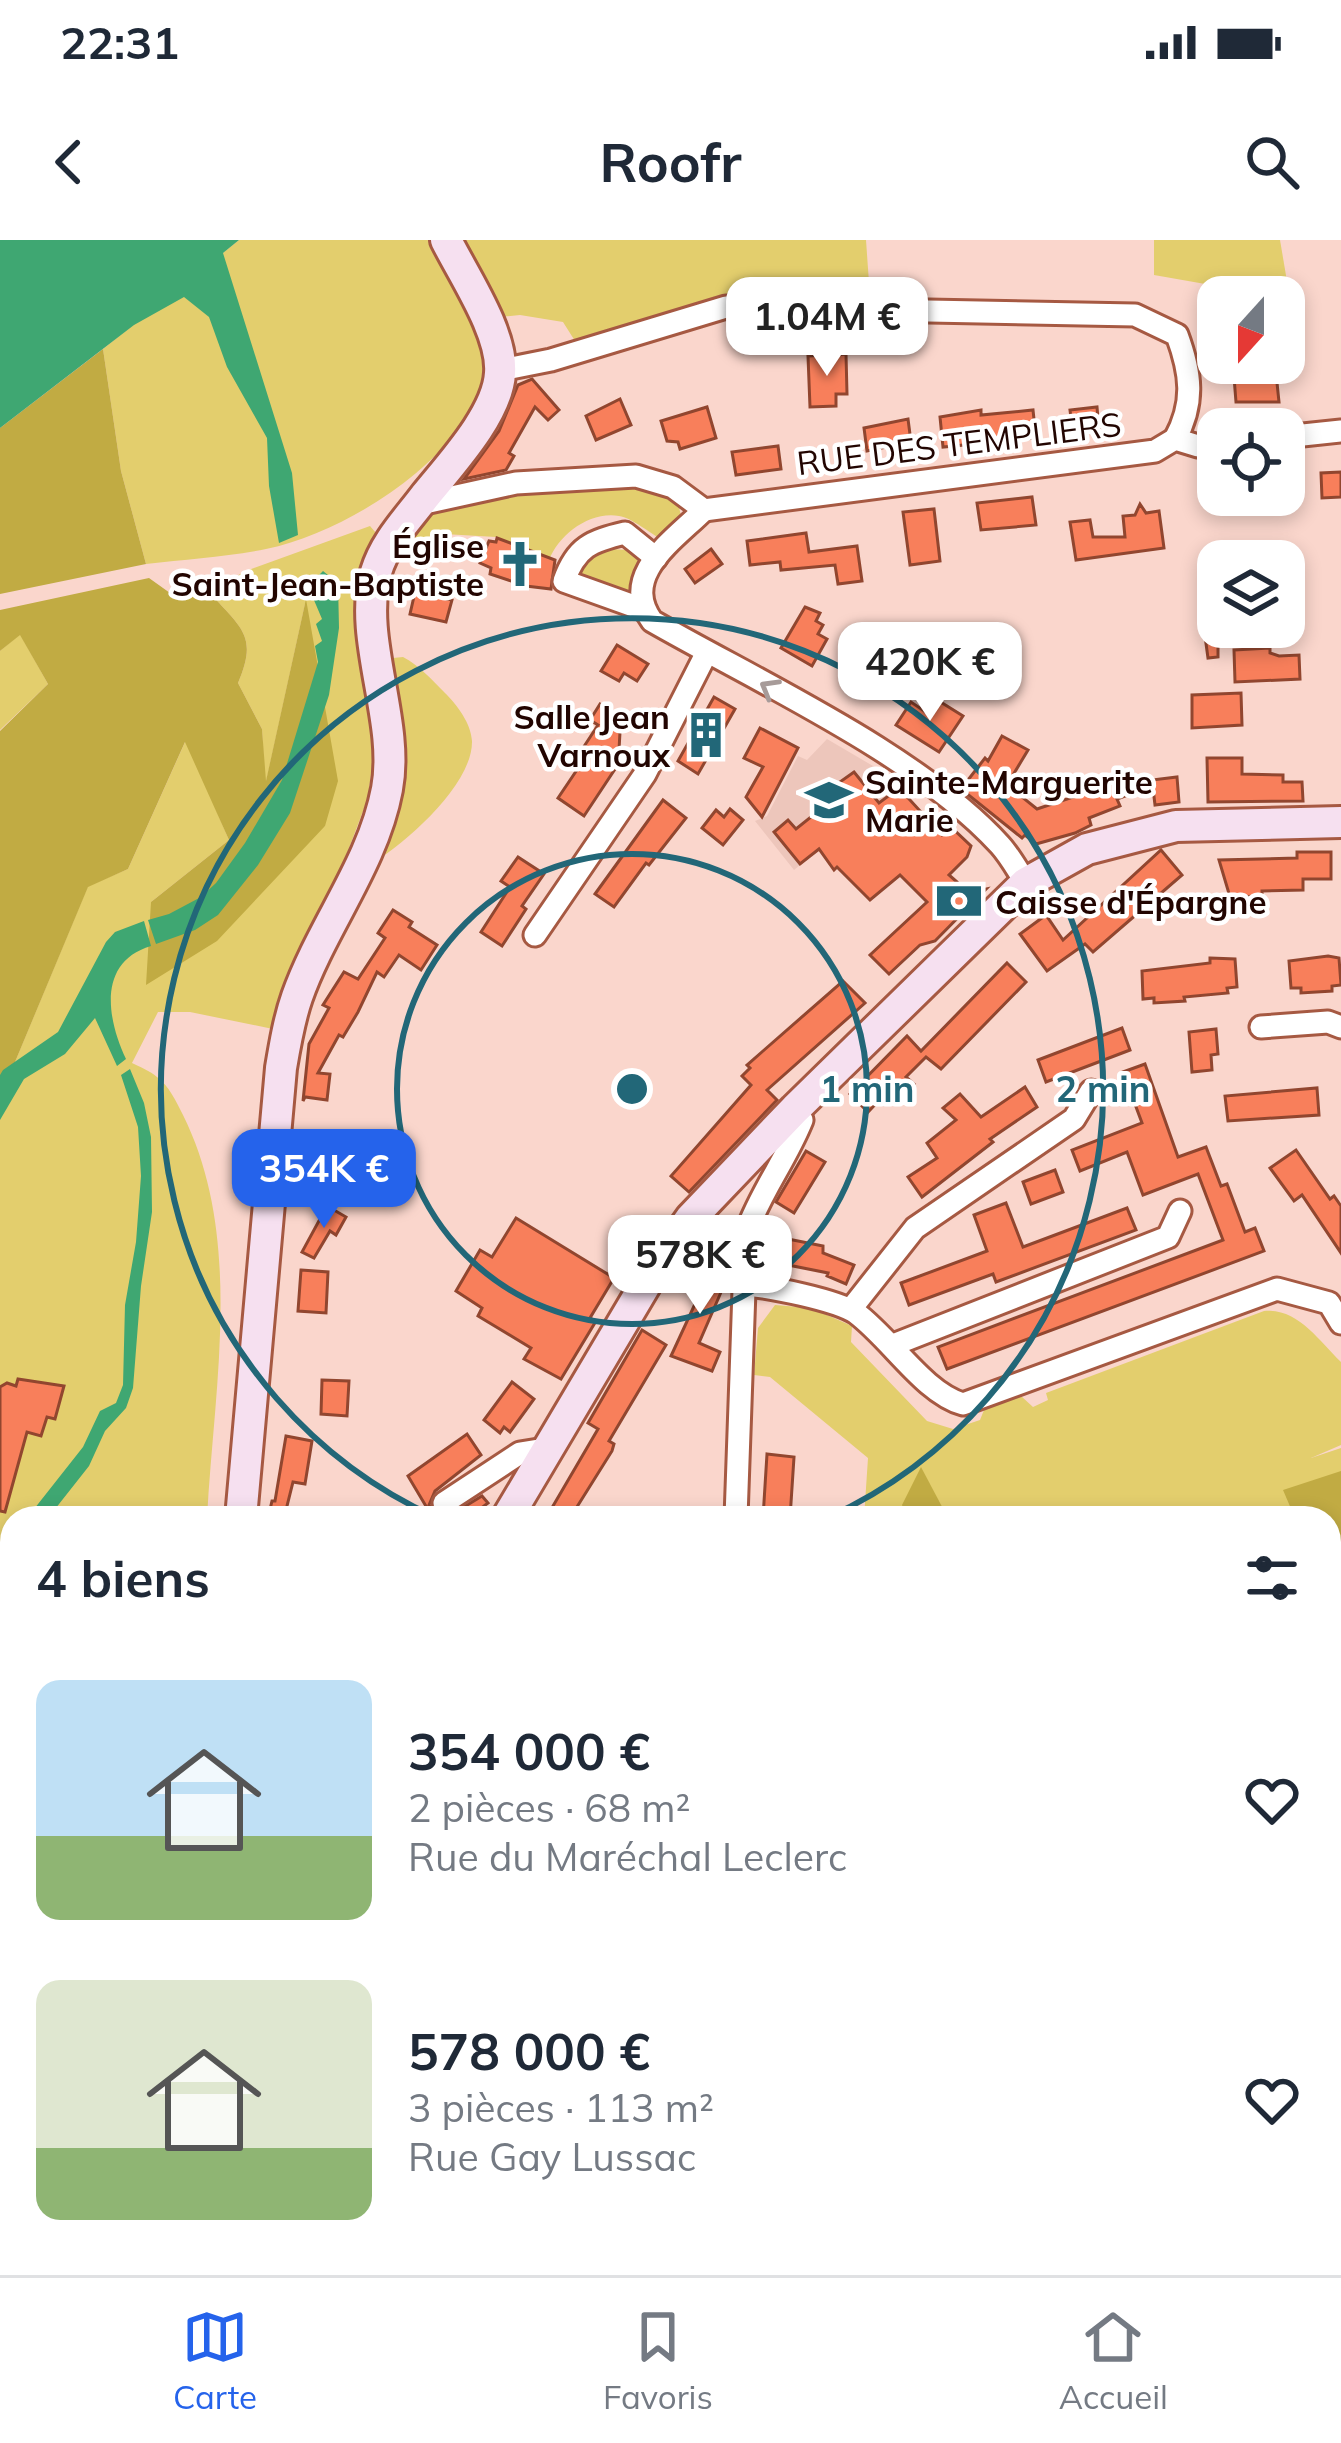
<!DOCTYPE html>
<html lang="fr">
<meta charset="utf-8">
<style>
:root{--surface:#fff;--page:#f6f6f7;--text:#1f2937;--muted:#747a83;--line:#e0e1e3;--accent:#2563eb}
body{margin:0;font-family:Mulish,sans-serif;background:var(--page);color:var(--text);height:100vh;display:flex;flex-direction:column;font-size:45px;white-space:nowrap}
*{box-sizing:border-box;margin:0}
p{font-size:39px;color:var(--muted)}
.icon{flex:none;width:66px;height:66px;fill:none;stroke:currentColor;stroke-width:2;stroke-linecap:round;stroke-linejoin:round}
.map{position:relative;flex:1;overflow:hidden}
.panel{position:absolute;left:0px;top:1266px;width:1341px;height:771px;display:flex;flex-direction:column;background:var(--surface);border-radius:36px 36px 0 0;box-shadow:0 6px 18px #0003}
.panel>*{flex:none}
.needle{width:78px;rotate:201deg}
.buttons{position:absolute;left:1197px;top:36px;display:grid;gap:24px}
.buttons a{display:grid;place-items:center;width:108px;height:108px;border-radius:24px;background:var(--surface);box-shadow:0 6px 18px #0003;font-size:60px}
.price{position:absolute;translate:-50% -102px;padding:0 27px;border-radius:24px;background:#fff;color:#222;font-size:39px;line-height:78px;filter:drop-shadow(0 3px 6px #0008)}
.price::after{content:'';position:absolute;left:50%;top:72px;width:36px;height:27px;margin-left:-18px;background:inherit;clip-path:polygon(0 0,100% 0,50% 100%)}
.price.active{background:var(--accent);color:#fff}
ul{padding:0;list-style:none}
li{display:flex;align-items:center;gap:36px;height:300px;padding:0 36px}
li span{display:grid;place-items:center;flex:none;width:336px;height:240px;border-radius:24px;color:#555}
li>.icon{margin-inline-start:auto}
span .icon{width:144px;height:144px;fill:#fffc;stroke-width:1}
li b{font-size:51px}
h2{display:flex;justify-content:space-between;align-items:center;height:144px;padding:0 36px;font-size:51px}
.status{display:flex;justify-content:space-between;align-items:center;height:84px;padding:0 60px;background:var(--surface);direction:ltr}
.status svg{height:33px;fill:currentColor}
header{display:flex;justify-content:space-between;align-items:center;height:156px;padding:0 36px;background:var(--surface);font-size:54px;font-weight:700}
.tab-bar{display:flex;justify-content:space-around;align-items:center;height:168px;border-top:3px solid var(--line);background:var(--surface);font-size:33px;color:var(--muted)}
.tab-bar a{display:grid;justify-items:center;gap:6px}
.tab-bar .active{color:var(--accent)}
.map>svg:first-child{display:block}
</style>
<div class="status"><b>22:31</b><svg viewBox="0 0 49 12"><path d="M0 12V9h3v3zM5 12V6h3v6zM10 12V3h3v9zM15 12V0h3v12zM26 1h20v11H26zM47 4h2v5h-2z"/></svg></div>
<header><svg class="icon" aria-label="back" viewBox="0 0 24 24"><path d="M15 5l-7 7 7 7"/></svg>Roofr<svg class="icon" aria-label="search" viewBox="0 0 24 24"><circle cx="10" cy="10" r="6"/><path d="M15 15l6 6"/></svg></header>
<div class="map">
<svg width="1341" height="2035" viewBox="0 0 1341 2035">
<rect width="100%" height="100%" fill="#fad6cc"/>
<g fill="#edc6bb">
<path d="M827,499L902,543L794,630L755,581L767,576L798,516L807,520Z"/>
<path d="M169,2025H359L338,2035H174Z"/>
</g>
<g fill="#e3ce6d">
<path d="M239,0H428C448,35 490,92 488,134C487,154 470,175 458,190C416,245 334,295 266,309C227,317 186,319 146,324L121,231L103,109Z"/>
<path d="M455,0H866L870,57H715L575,101L563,82L520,75L500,77Z"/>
<path d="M1154,0H1280L1290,59L1154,35Z"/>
<path d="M629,241L677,258L681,276L662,300C650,293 632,278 619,276C589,271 559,295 549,320L538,316V311L520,309L521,305L514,303L512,307L496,297L444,294L413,302L404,300L424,277L494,255Z"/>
<path d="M370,286L376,293L363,330L361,384L373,518L368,558L343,624L296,720L273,789L190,772H158L132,823C140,827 150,831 157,837C169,846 176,861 183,875C244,998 214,1146 207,1278H12V1487L0,1499V858L88,646L128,629L186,500L229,600L151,662L325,586L305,364L265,547L262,489L238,443C258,396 242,389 211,354L243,332Z"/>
<path d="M593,308L628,310L639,317L631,338L630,354L576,336Z"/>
<path d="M20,394L48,444L0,490V411Z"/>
<path d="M403,417C420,426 431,439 445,453C457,465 471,483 472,501C473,545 403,606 368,626L388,426L393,418Z"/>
<path d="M775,1065L811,1068L852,1086L851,1102L927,1181L953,1189L980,1180L986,1165L1021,1156L1033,1167L1048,1160L1046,1153L1264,1071C1298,1068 1318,1100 1341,1122V1205L1311,1218L1341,1208V1726L1329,1731V1278H864L868,1218L770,1137L754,1135L758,1088Z"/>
<path d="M384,2025H500L505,2035H363Z"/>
<path d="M811,2025H1173L1170,2035H810Z"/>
</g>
<g fill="#c1ab43">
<path d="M103,109L121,231L146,324L0,354V188Z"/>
<path d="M149,338L177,358L211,354C242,389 258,396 238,443L262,489L266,541L306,359L338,541L325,586L217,701L146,745L151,662L229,600L185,502L128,629L88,647L0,858V491L48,444L20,395L0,411V370Z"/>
<path d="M921,1227L948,1278H908L902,1265Z"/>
<path d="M1341,1231V1378L1329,1383V1278H1295L1283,1250Z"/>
</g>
<g fill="#3fa772">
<path d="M0,0H239L223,13L292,233L298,295L279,303L269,246L267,198L227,127L209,77L184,57L134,85L0,188Z"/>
<path d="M323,331L338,343L339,388L329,455L290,573L258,625L218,675L195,690L156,704L148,680L169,674L201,657L216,643L245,603L282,540L318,422L315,406L322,401L316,384L322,379L308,346Z"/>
<path d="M144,681L151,706C97,722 107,779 126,819L117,826L95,778L65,814L24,839L0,880V835L3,830L58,792L106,702L115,692Z"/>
<path d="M130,829L144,863L151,897L152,972L141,1046L133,1148L126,1168L105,1191L89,1226L48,1278H27L83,1207L100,1171L116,1163L123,1145L125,1065L136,1002L141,936L138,887L121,835Z"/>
</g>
<g fill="#f87f5b" stroke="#91462f" stroke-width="3">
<path d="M846,114L847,154H836V166L810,167L808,116Z"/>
<path d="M1276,133L1279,162H1236L1234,137Z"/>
<path d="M532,139L559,170L548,180L535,167L509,213L514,216L506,230L464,239L499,191L518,145Z"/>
<path d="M620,159L631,185L596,200L586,176Z"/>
<path d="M707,167L716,198L680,209L678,202L667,201L661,181Z"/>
<path d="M1097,167L1099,190L1073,193L1070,170Z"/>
<path d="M981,170V175L1033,170L1036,198L943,207L940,177Z"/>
<path d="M908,179L911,202L867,211L864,188Z"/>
<path d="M778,206L781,229L736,235L732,212Z"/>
<path d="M1341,232V257L1322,258L1321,233Z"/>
<path d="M1032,257L1036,285L981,290L977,263Z"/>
<path d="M1140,264L1146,273L1159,271L1164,308L1076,320L1070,282L1090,280L1093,297H1125L1123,276L1135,275Z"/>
<path d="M934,269L940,321L910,325L903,272Z"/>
<path d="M806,293L809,312L857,306L862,341L838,344L835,325L781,330L780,322L750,325L747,301Z"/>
<path d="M497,298L555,320L551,349L526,346L490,334L491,328L480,323L489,301L496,302Z"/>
<path d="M711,309L722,324L695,343L685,329Z"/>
<path d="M1218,350V417L1208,418L1199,352Z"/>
<path d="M415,352L452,360L446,382L410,374Z"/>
<path d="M805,367L820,373L816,381L823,385L818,394L827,399L812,426L781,408Z"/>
<path d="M617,405L648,424L637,441L624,433L619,441L601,431Z"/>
<path d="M1270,408V413L1279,416L1299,415L1300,439L1235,442L1234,410Z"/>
<path d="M1241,453L1242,485L1192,488V455Z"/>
<path d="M714,457L735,469L698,534L678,521Z"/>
<path d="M939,461L963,476L939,512L896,485L911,462L930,475Z"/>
<path d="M600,464L616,474L609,485L620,492L619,510L625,514L584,576L558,558L587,515L581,511L598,485L590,480Z"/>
<path d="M760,488L798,508L762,577L746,557L763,527L744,518Z"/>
<path d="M1002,496L1028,510L1007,545L1037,569L1085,553L1083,547L1110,537L1112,542L1127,537L1133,553L1117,559L1120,566L1089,578L1091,585L1075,593L1036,604L1025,595L1022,598L961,549L985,518L988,521Z"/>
<path d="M1207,518H1242V534L1283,535V542H1302L1303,561L1208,562Z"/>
<path d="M854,532L879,563L899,548L942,595L951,587L971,606L967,617L949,635L957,642L951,657L986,649L935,701L920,705L889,734L870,715L927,662L900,635L870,660L837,627L834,630L819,609L800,624L774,592L788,580L796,589L836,557L830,549Z"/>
<path d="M1177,537L1179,562L1155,565L1152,540Z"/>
<path d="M663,560L686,578L649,625L646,623L614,667L595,654Z"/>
<path d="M730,569L743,580L723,605L702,588L716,570L724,577Z"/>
<path d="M1161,610L1182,635L1093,712L1085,704L1047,731L1020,694L1046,675L1063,700Z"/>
<path d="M1297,612H1331V639H1303V650L1262,651V656L1230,657L1219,620L1297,618Z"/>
<path d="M518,617L544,634L522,666L526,669L502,706L481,692L510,647L501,641Z"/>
<path d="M393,670L412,682L409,687L437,705L421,730L399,715L384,737L377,732L358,772L343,797L339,795L318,833L330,834L327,860L305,857L303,861L309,804L329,768L323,765L344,732L358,739L385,698L378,693Z"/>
<path d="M1328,716L1339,718L1341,745L1332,746V751L1301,753V748H1291L1289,721Z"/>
<path d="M1210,718L1235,719L1237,747L1227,748L1228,753L1184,757L1185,761L1154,763V758L1143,759L1142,731L1210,723Z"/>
<path d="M1007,723L1026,742L941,829L926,817L906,837L914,844L896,863L886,853L868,872L850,854L907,796L921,811Z"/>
<path d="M843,741L865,763L767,850L777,860L689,952L671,936L751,845L742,836L750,828L747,825Z"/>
<path d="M1122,788L1130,810L1046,842L1038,820Z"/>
<path d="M1216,789L1218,814L1211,815L1212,830L1192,832L1189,792Z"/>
<path d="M1145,824L1178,917L1206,907L1221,946L1227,944L1245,992L1255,988L1264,1011L947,1129L938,1107L1223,1000L1198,934L1143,955L1127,912L1080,931L1072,910L1142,883L1123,832Z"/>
<path d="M1025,847L1037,867L990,899L993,902L922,957L908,937L937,918L927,903L956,880L943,868L960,854L981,877Z"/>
<path d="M1317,848L1319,875L1228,881L1225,856Z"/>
<path d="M1296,910L1330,959L1334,956L1341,966V1013L1302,955L1294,961L1270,928Z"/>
<path d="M806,911L825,922L794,973L776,962Z"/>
<path d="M1055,930L1063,952L1031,964L1023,942Z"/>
<path d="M1006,963L1023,1007L1127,968L1136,990L996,1042L993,1034L909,1065L901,1043L987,1011L974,975Z"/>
<path d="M327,966L346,977L336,995L330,991L314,1018L302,1012Z"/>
<path d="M516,978L614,1038L590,1078L596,1081L561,1139L524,1119L531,1108L478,1076L482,1068L456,1051L480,1010L492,1017Z"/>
<path d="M783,998L823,1006V1013L854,1025L846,1044L827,1036L828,1033L778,1023Z"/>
<path d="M689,1014L722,1028L716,1040L725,1043L699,1103L720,1112L712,1131L671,1116L707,1038L681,1025Z"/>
<path d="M301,1030L328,1032L326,1073L298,1071Z"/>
<path d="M642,1090L666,1105L609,1201L614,1204L612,1211L570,1278H546L598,1189L588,1183Z"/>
<path d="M18,1139L64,1146L55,1179L47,1177L41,1196L27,1192L5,1272L0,1271V1147L7,1143L16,1146Z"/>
<path d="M322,1140L349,1141L347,1176L321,1174Z"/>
<path d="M512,1142L534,1159L510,1192L504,1187L500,1193L484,1180Z"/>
<path d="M467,1194L481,1215L435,1251L429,1265L436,1276L446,1278L482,1256L488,1263L480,1269L486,1278H433L408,1236Z"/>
<path d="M286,1196L312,1201L305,1244L293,1242L284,1278H268L272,1261H275Z"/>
<path d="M767,1214L794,1217L790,1278H763Z"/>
</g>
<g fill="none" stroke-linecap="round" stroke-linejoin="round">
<defs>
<g id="street">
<path d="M501,130L551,120L726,67L1135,75L1177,95C1191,133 1195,163 1175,199"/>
<path d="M1284,197L1341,191"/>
<path d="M420,264L516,243L636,236L673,247L704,270"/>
<path d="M704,270C674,300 619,335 652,381C760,443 917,514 1000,605C1010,616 1018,631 1026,643"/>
<path d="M704,270L1155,211L1175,199L1198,206L1218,204"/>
<path d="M645,370L564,341C576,307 591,301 625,293L656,318"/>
<path d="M535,695L645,534L707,412"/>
<path d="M1261,787L1328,782L1341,787"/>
<path d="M746,1045C771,1047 836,1060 856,1073C891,1099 924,1153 963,1164L1277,1049L1329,1063L1341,1083"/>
<path d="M851,1069L915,988L1074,879L1091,851"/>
<path d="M893,1105L1168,997L1180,971"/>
<path d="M444,1263L520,1213L551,1208"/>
<path d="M736,1278L746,993C760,953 786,920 802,880L795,869"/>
<path d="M0,1573L12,1574"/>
<path d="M0,1785L12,1780"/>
<path d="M1329,1900L1341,1897"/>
<path d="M1278,2035L1279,2025"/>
</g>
<g id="secondary">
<path d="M241,1278L281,828C285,804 289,780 297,757C322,686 373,624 387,549C400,480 357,398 376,332C385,302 407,280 425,256C450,225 498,174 500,133C503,93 464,36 446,0"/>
<path d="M507,1278L654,1030L691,978L795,869L1026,643L1087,609L1176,586L1341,582"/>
<path d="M0,1694L12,1688"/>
<path d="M687,2025L689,2035"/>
</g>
</defs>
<use href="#street" stroke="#a65942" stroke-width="27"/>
<use href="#secondary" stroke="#a65942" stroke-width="36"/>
<use href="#street" stroke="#fff" stroke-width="21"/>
<use href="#secondary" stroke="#f6e0f0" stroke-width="30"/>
</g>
<defs><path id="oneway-chevron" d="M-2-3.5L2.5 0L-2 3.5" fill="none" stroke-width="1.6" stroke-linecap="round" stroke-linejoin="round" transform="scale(3)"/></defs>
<use stroke="#a79b99" href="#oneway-chevron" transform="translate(769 448) rotate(-150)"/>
<g fill="none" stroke="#226778" stroke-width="6">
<circle cx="632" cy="849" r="235"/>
<path d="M437 1278A471 471 0 1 1 827 1278"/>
</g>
<defs>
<symbol id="church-bare" viewBox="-9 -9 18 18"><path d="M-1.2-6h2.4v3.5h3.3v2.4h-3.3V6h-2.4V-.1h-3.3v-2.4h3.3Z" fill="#226778" stroke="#fff" stroke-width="2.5" paint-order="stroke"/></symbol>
<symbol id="building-bare" viewBox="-9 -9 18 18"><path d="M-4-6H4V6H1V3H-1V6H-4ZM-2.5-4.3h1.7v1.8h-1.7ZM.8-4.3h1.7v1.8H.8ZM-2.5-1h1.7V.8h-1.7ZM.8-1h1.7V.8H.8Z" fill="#226778" stroke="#fff" stroke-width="2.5" paint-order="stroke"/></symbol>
<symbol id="school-bare" viewBox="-9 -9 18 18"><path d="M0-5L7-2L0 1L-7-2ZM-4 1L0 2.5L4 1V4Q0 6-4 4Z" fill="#226778" stroke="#fff" stroke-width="2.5" paint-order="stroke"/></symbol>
<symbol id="bank-bare" viewBox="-9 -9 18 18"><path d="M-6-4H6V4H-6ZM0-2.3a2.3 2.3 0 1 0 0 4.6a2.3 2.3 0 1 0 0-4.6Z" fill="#226778" stroke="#fff" stroke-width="2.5" paint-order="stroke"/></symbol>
</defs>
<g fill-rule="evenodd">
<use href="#church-bare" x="487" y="291" width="66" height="66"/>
<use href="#building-bare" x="673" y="462" width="66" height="66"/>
<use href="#school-bare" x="796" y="527" width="66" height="66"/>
<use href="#bank-bare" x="926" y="628" width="66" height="66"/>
</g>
<g text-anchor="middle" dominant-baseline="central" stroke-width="9" stroke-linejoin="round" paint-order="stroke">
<g font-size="33" fill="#220501" stroke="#fff">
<text transform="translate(959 203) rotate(-7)">RUE DES TEMPLIERS</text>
</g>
<g font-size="33" font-weight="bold" fill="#220501" stroke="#fff" text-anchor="end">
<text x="484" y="305">Église<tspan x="484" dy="38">Saint-Jean-Baptiste</tspan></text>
<text x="670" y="476">Salle Jean<tspan x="670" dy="38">Varnoux</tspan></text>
<text x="865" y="541" text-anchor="start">Sainte-Marguerite<tspan x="865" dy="38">Marie</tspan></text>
<text x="995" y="661" text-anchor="start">Caisse d'Épargne</text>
</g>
</g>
<circle cx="632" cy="849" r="18" fill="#226778" stroke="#fff" stroke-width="6"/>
<g font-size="36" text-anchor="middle" font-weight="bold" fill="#226778" stroke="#fff" stroke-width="9" stroke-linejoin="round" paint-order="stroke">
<text x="867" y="862">1 min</text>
<text x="1103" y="862">2 min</text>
</g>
</svg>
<div class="buttons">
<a><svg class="needle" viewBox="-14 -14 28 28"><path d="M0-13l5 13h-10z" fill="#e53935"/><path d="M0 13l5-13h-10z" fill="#747a83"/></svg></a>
<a><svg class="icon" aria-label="locate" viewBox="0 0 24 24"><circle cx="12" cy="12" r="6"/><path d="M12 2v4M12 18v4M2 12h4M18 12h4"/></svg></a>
<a><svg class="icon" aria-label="layers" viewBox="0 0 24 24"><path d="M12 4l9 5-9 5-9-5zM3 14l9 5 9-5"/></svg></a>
</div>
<b class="price" style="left:827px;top:139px">1.04M €</b>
<b class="price" style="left:930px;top:484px">420K €</b>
<b class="price active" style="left:324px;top:991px">354K €</b>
<b class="price" style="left:700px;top:1077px">578K €</b>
<section class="panel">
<h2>4 biens<svg class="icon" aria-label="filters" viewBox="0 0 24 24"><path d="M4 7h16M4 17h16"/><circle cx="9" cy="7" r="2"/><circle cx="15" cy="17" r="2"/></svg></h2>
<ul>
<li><span style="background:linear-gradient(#bfe0f5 65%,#8fb573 0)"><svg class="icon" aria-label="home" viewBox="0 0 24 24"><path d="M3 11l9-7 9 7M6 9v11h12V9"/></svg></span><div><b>354 000 €</b><p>2 pièces · 68 m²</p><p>Rue du Maréchal Leclerc</p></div><svg class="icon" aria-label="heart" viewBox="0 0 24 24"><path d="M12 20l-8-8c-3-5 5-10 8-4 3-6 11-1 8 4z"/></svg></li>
<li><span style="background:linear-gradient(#dfe7d0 70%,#8fb573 0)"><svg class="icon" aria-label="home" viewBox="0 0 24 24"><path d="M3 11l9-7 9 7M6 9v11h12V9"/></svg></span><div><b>578 000 €</b><p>3 pièces · 113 m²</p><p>Rue Gay Lussac</p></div><svg class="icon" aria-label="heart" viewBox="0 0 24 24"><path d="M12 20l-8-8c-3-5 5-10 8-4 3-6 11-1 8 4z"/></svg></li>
</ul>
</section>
</div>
<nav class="tab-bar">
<a class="active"><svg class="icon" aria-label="map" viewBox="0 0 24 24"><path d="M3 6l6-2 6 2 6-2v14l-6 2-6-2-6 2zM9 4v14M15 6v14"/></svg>Carte</a>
<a><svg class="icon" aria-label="saved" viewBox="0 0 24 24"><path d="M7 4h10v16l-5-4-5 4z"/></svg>Favoris</a>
<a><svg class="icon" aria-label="home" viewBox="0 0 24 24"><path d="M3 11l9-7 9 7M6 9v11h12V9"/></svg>Accueil</a>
</nav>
